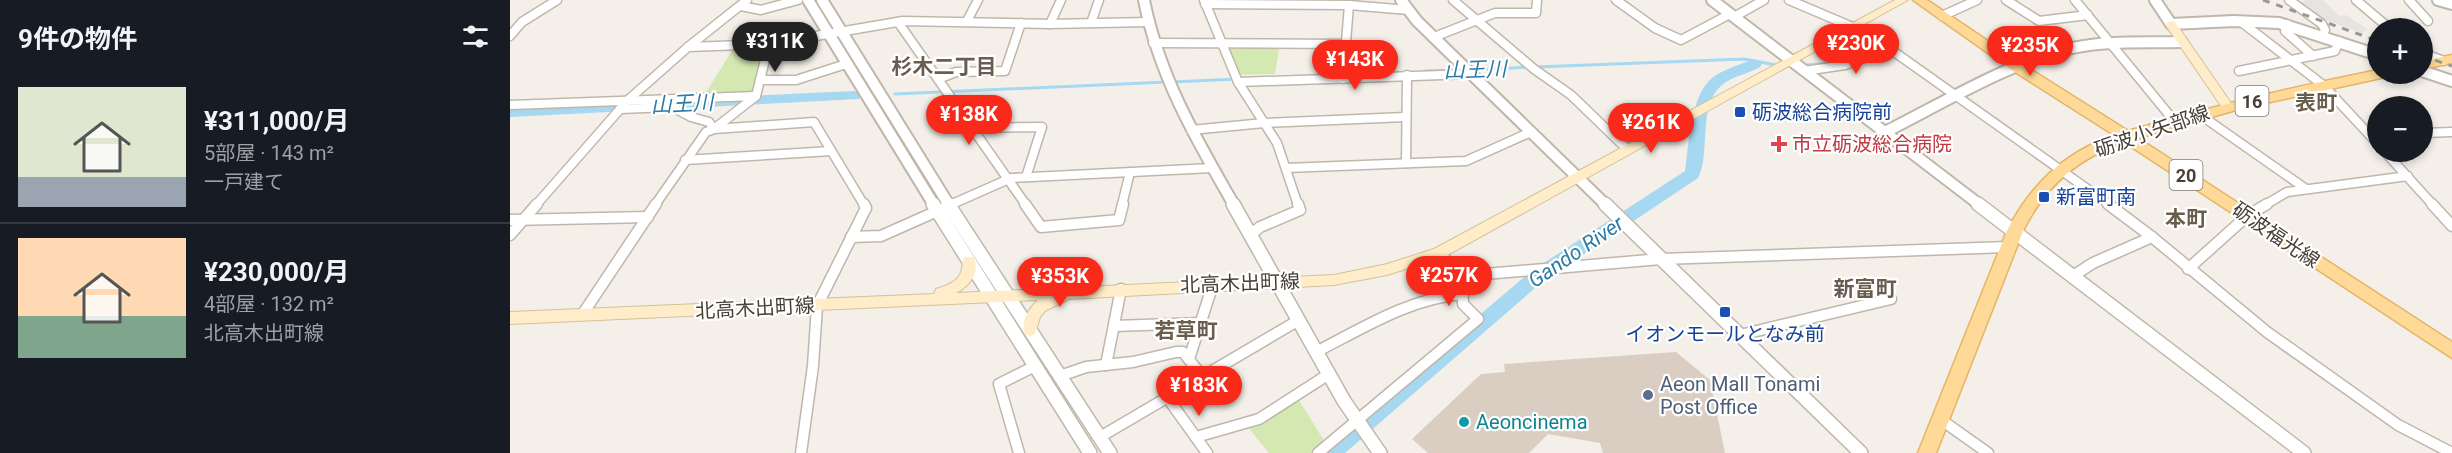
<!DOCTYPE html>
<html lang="ja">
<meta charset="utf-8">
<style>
:root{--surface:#171b24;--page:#242831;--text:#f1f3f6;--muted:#9ea1a6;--line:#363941;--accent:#fa2a1a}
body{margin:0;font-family:Roboto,"Noto Sans JP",sans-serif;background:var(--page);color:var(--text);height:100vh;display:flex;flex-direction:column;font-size:22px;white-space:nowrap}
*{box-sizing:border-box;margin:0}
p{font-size:20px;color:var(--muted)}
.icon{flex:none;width:33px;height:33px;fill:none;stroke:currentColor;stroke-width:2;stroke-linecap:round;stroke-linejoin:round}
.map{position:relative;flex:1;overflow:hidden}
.panel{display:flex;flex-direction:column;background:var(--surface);width:510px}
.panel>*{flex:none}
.tools{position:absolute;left:1857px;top:18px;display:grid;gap:12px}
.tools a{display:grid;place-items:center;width:66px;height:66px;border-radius:50%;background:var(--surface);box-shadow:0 3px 9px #0003;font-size:30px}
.price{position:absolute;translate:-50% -51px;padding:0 14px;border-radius:21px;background:var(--accent);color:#fff;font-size:20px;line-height:39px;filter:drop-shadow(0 2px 3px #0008)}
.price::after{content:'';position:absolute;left:50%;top:36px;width:18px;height:14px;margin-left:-9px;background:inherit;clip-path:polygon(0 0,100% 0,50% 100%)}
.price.selected{background:#222;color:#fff}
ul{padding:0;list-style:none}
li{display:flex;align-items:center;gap:18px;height:150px;padding:0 18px}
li+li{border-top:2px solid var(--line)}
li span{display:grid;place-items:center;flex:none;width:168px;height:120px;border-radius:0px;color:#555}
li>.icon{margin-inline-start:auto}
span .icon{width:72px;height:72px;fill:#fffc;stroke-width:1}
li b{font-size:26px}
h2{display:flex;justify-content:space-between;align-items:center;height:72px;padding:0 18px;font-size:26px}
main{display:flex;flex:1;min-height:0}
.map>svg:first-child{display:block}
</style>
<main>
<section class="panel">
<h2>9件の物件<svg class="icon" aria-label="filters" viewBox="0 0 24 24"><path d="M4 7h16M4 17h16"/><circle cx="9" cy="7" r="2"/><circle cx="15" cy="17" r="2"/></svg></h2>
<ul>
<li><span style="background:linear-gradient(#dfe7d0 75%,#9aa5b1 0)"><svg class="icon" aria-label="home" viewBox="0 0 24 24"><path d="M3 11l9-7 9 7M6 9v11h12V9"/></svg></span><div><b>¥311,000/月</b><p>5部屋 · 143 m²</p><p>一戸建て</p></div></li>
<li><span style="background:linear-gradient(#ffd9b3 65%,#7fa58c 0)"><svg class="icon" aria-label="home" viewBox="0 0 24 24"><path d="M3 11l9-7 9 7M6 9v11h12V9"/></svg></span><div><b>¥230,000/月</b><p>4部屋 · 132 m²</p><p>北高木出町線</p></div></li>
</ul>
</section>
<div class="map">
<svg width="1942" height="453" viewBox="0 0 1942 453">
<rect width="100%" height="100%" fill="#f4f0e9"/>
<g fill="#d4e9b2">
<path d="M714,44H770L765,74L728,75Z"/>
<path d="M255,46L243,91L195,94L223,49Z"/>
<path d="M787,397L815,442L803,453H759L737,426Z"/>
</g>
<path fill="#e6e3e1" d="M1795,0H1813L1829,16L1836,15L1857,29L1852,33L1810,18L1789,4Z"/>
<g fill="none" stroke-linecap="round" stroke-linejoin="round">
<g stroke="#a6d8f1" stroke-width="3">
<path d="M1294,65C1318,64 1342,64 1354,41"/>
<path d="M1026,67L1234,59L1266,65"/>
<path d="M963,70L1019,67"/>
<path d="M915,71L954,70"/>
<path d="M663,82L726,79"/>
<path d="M385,94L657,82"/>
</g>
<g fill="#a6d8f1" fill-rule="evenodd">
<path d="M1245,59L1252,64L1250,67C1238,74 1222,76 1212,85C1187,105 1201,154 1188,178L1032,282L835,453H811L814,447L1020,272L1175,171C1179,145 1180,96 1202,78C1212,70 1233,63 1245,59Z"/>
<path d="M344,91L349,93L351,96L349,99L0,117V107Z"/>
</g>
</g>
<path fill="#d9cec1" d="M1166,352L1200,380L1215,453H1093L1090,443L1038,434L1019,453H918L902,439L971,374L995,372L994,364Z"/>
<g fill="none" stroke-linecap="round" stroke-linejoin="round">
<defs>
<g id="minor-far1">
<path d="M694,0L728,82L767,143L788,205"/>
<path d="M943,0L1024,69L1061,95L1117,149"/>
<path d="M1106,0L1145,28L1171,40L1220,14"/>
<path d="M1279,0L1359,34L1600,205"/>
<path d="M1496,0L1529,21L1578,15"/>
<path d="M1565,0L1665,122"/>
<path d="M1779,0L1812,24L1815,30L1813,36"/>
<path d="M1846,0L1879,28"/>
<path d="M1899,0L1918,21"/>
<path d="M695,4L839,5L899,10"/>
<path d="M231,6L251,10L288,0"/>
<path d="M1432,16L1467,0"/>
<path d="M1224,17L1254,0"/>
<path d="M457,21L468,0"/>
<path d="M1730,21L1813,85L1868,144"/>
<path d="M388,22L516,205"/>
<path d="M581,23L589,0"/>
<path d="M540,24L551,0"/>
<path d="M1777,24L1775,31L1803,56"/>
<path d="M0,36L12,22L47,0"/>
<path d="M924,37L985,13H1026L1027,0"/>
<path d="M643,43L834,44"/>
<path d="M178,47L259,44L393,21L540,24L638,22"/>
<path d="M1912,53L1934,61"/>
<path d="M1294,71L1335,65L1354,58L1359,34"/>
<path d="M1729,71L1825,51L1829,41"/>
<path d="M428,79L446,72L495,71L511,23"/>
<path d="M833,79L839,5"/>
<path d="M250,80H286L336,64"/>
<path d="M728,82L961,74"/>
<path d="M246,96L259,44"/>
<path d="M0,105L246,96L204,129L196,132L145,205"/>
<path d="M110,109L162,107L181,117L199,122L204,129L304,122L354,205"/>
<path d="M1689,114L1796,189"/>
<path d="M462,128L532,127L516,177"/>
<path d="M681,130L754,123L895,117"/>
<path d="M1912,133L1942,132"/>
<path d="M1875,152L1923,205"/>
<path d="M175,160L321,151"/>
<path d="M896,163L897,75"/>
<path d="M776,168L956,161L1021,132"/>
<path d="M26,205L118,100L178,47L237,0"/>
<path d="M440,205L501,178L702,168"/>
<path d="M612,205L620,172"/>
<path d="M1755,205L1777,192L1898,176"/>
</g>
<g id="minor">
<path d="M515,204L531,227L609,220L613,204"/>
<path d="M1598,204L1642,237L1757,332L1888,425L1942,453"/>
<path d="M1922,204L1942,226"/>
<path d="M0,220L138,217"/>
<path d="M0,235L27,204"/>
<path d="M740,235L750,227L790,210L788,204"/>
<path d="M341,237L371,236L443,204"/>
<path d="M929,253L952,276L1151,259L1498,247"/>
<path d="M1678,269L1737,216L1757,204"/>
<path d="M1563,276L1583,263L1642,237"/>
<path d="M72,315L146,204"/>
<path d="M604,326L690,323"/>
<path d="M1230,335L1381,299"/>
<path d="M806,352C853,328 900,298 953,294"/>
<path d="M679,359L703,284"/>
<path d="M596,365L611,289"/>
<path d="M550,376L576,367L623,362L666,352H673L692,376"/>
<path d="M657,397L697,453"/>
<path d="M1430,419L1478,453"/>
<path d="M590,437L789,320"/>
<path d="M686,437L749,419L819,374"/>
<path d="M291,453L303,366L307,306L356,208L354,204"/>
<path d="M509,453L489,384L525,366"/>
<path d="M808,453L968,319L953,304L952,276"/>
</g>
<g id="tertiary-far1">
<path d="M298,0L424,205"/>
<path d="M312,0L439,205"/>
<path d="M634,0C649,76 686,139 724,205"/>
<path d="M891,0L907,21L1096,205"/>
<path d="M1202,0L1470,205"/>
<path d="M1645,0L1661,24L1724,21L1769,23L1868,55"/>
<path d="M1928,0L1942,4"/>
<path d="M1912,71L1942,81"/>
<path d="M1375,132C1431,104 1502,61 1562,48C1598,40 1636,43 1672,42"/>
</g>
<g id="tertiary">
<path d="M423,204L580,453"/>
<path d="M438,204L600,453"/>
<path d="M723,204L834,401L870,453"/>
<path d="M1095,204L1351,453"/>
<path d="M1468,204L1794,453"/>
</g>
<g id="secondary">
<path d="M1385,0H1398L934,257L877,275L824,285L559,299L535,311L530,317L525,334L520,336L515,334C510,322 519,308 528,300L0,324V312L424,294L426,289C435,286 448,282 451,272C453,267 452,262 454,257H464C470,273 460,286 446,293L824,275L877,264L924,249Z"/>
<path d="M1661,21L1665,22L1721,103L1723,106L1721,109H1713L1655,24Z"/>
</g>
<g id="primary">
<path d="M1403,0H1417L1512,64L1618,131C1700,107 1783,87 1868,70V74H1877L1876,77L1871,78L1733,108L1628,138L1942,342V358L1614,142C1568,158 1534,187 1513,231L1426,453H1408L1497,231C1521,184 1554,153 1604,135L1502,70Z"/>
<path d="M1942,55V63L1912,69V61Z"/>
</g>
</defs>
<use href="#minor-far1" stroke="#c0b7ab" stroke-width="11"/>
<use href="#minor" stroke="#c0b7ab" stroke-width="13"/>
<use href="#tertiary-far1" stroke="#c0b7ab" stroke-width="14"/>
<use href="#tertiary" stroke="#c0b7ab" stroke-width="16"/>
<use href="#secondary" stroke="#d4c099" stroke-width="2"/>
<use href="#primary" stroke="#e4b567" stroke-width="3"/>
<use href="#minor-far1" stroke="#fff" stroke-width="8"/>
<use href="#minor" stroke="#fff" stroke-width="10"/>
<use href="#tertiary-far1" stroke="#fff" stroke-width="10"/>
<use href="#tertiary" stroke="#fff" stroke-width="13"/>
<use href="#secondary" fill="#ffedc9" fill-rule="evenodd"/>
<use href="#primary" fill="#fed998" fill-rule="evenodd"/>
<g stroke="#989898" stroke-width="3" stroke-dasharray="7 7" stroke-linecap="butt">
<path d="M1753,0L1868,41"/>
<path d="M1912,56L1942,66"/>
</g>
</g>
<g fill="#1a4fb4" stroke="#fff" stroke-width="2">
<rect x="1224" y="106" width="12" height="12" rx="3"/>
<rect x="1528" y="191" width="12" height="12" rx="3"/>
<rect x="1209" y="306" width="12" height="12" rx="3"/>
</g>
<path fill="#e0444e" stroke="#fff" stroke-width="2" d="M1266 135h6v6h6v6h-6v6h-6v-6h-6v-6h6z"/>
<circle fill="#5c6f8a" stroke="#fff" stroke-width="2" cx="1138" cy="395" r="6"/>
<circle fill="#0f9aa8" stroke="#fff" stroke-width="2" cx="954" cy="422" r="6"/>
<g text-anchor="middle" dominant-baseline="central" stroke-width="4.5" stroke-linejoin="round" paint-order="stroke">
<g fill="#fff" stroke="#7f7973" stroke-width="1.5">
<rect x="1725.5" y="86" width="33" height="30" rx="4.5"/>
<rect x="1659.5" y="160" width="33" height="30" rx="4.5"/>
</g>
<g font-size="18" font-weight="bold" fill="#484037">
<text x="1742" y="101">16</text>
<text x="1676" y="175">20</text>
</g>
<g font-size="20" fill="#164399" stroke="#fff" text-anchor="start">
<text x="1242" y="112">砺波総合病院前</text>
<text x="1546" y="197">新富町南</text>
<text x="1215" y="334" text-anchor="middle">イオンモールとなみ前</text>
</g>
<g font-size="20" fill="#484037" stroke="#fff">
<text transform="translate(1642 131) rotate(-19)">砺波小矢部線</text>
<text transform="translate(1766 235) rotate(34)">砺波福光線</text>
<text transform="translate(730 283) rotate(-2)">北高木出町線</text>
<text transform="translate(245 308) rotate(-3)">北高木出町線</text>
</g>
<g font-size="20" fill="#be3a42" stroke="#fff" text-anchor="start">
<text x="1282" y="144">市立砺波総合病院</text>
</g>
<g font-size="20" fill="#4e5e75" stroke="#fff" text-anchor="start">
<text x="1150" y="384">Aeon Mall Tonami<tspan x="1150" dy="23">Post Office</tspan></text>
</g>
<g font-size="20" fill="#0d838f" stroke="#fff" text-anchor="start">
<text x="966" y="422">Aeoncinema</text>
</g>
<g font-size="21" font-weight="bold" fill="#6b5d4e" stroke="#fff">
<text x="434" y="67">杉木二丁目</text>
<text x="1806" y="103">表町</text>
<text x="1676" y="219">本町</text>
<text x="1355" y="289">新富町</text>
<text x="676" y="331">若草町</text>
</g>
<g font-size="21" font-style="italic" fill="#2c7ba5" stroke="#fff">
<text transform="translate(965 70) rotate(-2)">山王川</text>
<text transform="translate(172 104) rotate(-3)">山王川</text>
<text transform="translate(1066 252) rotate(-34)">Gando River</text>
</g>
</g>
</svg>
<div class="tools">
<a>+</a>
<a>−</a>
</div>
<b class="price selected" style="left:265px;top:73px">¥311K</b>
<b class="price" style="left:1346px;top:75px">¥230K</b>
<b class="price" style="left:1520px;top:77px">¥235K</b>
<b class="price" style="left:845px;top:91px">¥143K</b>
<b class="price" style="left:459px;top:146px">¥138K</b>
<b class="price" style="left:1141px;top:154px">¥261K</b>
<b class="price" style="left:939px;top:307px">¥257K</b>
<b class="price" style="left:550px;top:308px">¥353K</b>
<b class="price" style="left:689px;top:417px">¥183K</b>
</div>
</main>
